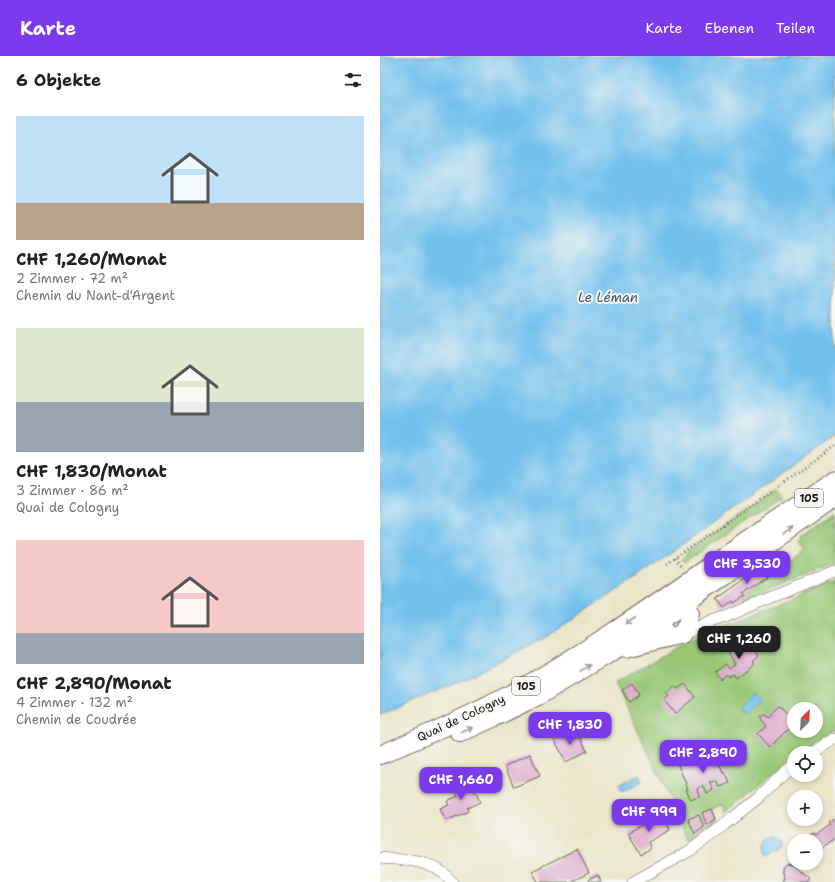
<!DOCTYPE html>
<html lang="de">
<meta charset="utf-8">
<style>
:root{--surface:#fff;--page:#f2f2f2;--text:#222;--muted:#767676;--accent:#7c3aed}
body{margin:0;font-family:"Shantell Sans",sans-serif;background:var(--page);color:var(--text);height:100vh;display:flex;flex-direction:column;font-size:15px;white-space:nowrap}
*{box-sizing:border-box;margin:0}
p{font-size:13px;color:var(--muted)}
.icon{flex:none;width:22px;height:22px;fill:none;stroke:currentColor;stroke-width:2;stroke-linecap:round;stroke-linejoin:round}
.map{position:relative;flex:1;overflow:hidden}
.details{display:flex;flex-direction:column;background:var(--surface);width:380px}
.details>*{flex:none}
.needle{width:26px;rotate:24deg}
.controls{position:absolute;left:407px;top:646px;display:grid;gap:8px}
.controls a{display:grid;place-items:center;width:36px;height:36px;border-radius:50%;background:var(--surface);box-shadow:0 2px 6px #0003;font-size:20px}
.price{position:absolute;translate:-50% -34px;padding:0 9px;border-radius:8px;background:var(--accent);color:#fff;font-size:13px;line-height:26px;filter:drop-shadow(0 1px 2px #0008)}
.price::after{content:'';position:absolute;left:50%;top:24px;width:12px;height:9px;margin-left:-6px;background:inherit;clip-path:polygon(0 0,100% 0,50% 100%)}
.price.on{background:#222;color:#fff}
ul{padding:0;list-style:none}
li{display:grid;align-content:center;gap:8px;height:212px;padding:0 16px}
li span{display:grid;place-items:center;height:124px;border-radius:0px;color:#555}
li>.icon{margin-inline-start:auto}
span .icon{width:72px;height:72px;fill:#fffc;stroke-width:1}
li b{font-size:17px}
h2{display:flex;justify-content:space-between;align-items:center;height:48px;padding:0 16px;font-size:17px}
header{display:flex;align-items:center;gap:24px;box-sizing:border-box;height:56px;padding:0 20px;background:var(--accent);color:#fff}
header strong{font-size:19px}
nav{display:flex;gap:22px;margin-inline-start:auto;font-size:14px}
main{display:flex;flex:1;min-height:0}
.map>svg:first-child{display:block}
</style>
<header>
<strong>Karte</strong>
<nav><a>Karte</a><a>Ebenen</a><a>Teilen</a></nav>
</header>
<main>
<section class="details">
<h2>6 Objekte<svg class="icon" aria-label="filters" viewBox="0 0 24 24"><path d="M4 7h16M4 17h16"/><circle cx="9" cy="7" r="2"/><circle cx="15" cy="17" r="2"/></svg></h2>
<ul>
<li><span style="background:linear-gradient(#bfe0f5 70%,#b9a48a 0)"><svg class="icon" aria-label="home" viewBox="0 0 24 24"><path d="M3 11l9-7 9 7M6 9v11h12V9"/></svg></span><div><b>CHF 1,260/Monat</b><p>2 Zimmer · 72 m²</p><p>Chemin du Nant-d'Argent</p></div></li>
<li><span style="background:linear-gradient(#dfe7d0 60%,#9aa5b1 0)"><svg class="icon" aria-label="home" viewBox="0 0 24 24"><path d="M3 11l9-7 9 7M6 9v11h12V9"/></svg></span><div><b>CHF 1,830/Monat</b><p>3 Zimmer · 86 m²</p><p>Quai de Cologny</p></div></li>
<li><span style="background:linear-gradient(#f6c9c9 75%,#9aa5b1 0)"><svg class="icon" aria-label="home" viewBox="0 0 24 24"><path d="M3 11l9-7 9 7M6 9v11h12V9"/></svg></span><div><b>CHF 2,890/Monat</b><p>4 Zimmer · 132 m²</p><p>Chemin de Coudrée</p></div></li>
</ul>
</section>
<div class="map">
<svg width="455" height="826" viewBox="0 0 455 826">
<rect width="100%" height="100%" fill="#f6f6f2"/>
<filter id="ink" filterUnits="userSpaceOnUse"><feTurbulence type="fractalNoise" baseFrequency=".025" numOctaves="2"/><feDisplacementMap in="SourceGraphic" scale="8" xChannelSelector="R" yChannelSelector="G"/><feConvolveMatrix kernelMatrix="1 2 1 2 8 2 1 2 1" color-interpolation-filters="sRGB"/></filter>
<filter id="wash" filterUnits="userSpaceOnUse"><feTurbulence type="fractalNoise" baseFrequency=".012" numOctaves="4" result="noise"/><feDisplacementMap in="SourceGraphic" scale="16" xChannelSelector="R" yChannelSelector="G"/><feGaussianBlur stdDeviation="0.9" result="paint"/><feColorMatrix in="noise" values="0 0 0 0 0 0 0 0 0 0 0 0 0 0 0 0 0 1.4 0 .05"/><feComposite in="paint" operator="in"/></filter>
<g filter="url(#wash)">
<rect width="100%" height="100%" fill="#eae5c8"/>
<g fill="#99c776" stroke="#5a7249" fill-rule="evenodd">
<path d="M397,433L402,440L304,507L301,503L307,499L306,497Z"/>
<path d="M455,455V507L366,543L363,538L425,494L418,484L422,482L420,480Z"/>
<path d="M455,526V674L440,682L418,697H414V699L346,756L343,748L332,753L337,764L308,784L271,702L235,627L307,585ZM414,653H436V675H414Z"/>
</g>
<g fill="#72c1ed" stroke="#476e84">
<path d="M0,0H455V380L259,520L166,581L74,628L0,659Z"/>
<path d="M373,636L380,643L365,658L363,656L361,657L359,655L360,652L358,651Z"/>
<path d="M259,719L262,726L242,736L239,729Z"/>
<path d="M392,781C400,780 407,789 398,794C397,795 393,796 391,797L390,799H385C383,792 385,785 392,781Z"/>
</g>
<g id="blocks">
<g fill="#ddabcd">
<path d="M390,505L397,514L363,538L365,540L354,547L353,545L344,552L337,543Z"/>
<path d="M337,573L339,579L321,586L319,580Z"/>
<path d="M368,584L379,599L373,605L375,607L356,622L353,618L348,621L346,618L340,623L335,616L346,608L349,612L355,608L348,596L359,588L361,590Z"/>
<path d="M252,627L259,639L249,646L242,634Z"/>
<path d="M305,628L315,641L295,658L284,644L289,640L286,637L295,630L298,633Z"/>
<path d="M398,650L414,667L390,691L378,678L386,670L381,664L380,661L381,659L383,658L386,659L388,661L391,658L390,657Z"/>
<path d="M191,675L195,683L200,681L207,695L186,706L174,683Z"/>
<path d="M333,694L343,717L345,716L350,727L340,731L337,725L330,726L334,734L327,738L323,729L318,733L320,740L311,744L306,733H308L298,709Z"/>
<path d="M150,698L160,720L134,731L125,710Z"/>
<path d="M90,724L100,746L87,752L88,755L66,765L60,753L69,749L67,745L78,740L74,732Z"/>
<path d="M332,753L336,763L327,769L322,757Z"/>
<path d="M281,758L290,774L268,786L271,792L261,798L248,777Z"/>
<path d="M319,759L324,771L315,778L308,763Z"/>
<path d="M454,763L455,765V783L438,794L436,790V785H432L429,780L435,777L436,779L450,769L448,767Z"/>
<path d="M197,793L209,817L190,826H158L152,815Z"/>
<path d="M407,807L412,808L431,823L429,826H402L405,823L403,817V811Z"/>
<path d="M218,819L221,826H209L208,824Z"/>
</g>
</g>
</g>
<g filter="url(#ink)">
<use href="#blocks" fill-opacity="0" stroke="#646258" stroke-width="1"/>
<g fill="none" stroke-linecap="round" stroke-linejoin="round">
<defs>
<g id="street">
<path d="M302,578L316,573L333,565L348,560L389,542L455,515"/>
<path d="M433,697L455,683"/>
<path d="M0,802C21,804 46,803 63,817C67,819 69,823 72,826"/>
<path d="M253,826L311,794L344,769L378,742L406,715L414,710"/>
</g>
<g id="primary">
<path d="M275,555C276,565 283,573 288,581"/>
<path d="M246,592L302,578L307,568L310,558L300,544L295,542"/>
<path d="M80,677L115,661L158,640L230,597L278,566L455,442"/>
<path d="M0,699C44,680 87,662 129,639C197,602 261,558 325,513C368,483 411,454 455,424"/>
</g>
</defs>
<use href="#street" stroke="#646258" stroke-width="12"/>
<use href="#primary" stroke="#646258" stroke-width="20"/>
<g stroke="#646258" stroke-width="2.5" stroke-dasharray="1 3" stroke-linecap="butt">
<path d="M295,502L302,512"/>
<path d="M287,508L455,390"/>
</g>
<use href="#street" stroke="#fff" stroke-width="11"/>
<use href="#primary" stroke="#fff" stroke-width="18"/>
</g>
<defs><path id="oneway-shaft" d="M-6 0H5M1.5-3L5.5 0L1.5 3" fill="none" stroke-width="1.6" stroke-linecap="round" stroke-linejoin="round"/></defs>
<g stroke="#999">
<use href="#oneway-shaft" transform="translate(408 475) rotate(-35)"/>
<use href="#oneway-shaft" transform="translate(250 565) rotate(146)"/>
<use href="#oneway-shaft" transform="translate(205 612) rotate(-31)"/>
<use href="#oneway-shaft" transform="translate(87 674) rotate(-24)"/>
</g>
</g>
<g text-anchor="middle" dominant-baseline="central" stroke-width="4" stroke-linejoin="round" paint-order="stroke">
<g fill="#f6f6f2" stroke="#5d5d5c" stroke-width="1">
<rect x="415" y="433" width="28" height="18" rx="3"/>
<rect x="132" y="621" width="28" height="18" rx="3"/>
</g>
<g font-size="11" font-weight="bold" fill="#1c1c1c">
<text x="429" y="442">105</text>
<text x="146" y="630">105</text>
</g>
<g font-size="12" fill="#1c1c1c" stroke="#f6f6f2">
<text transform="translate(81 662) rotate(-25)">Quai de Cologny</text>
</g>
<g font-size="13" font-style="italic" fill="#3a5665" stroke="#f6f6f2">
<text x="228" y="241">Le Léman</text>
</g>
</g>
</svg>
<div class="controls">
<a><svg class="needle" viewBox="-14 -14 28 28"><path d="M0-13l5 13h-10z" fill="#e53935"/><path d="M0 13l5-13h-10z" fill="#767676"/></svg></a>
<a><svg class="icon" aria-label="locate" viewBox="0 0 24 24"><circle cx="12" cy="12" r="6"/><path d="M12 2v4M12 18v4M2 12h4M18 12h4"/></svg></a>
<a>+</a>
<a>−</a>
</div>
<b class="price" style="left:367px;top:529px">CHF 3,530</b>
<b class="price on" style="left:359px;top:604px">CHF 1,260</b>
<b class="price" style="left:190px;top:690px">CHF 1,830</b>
<b class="price" style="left:323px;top:718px">CHF 2,890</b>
<b class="price" style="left:81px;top:745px">CHF 1,660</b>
<b class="price" style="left:269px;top:777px">CHF 999</b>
</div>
</main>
